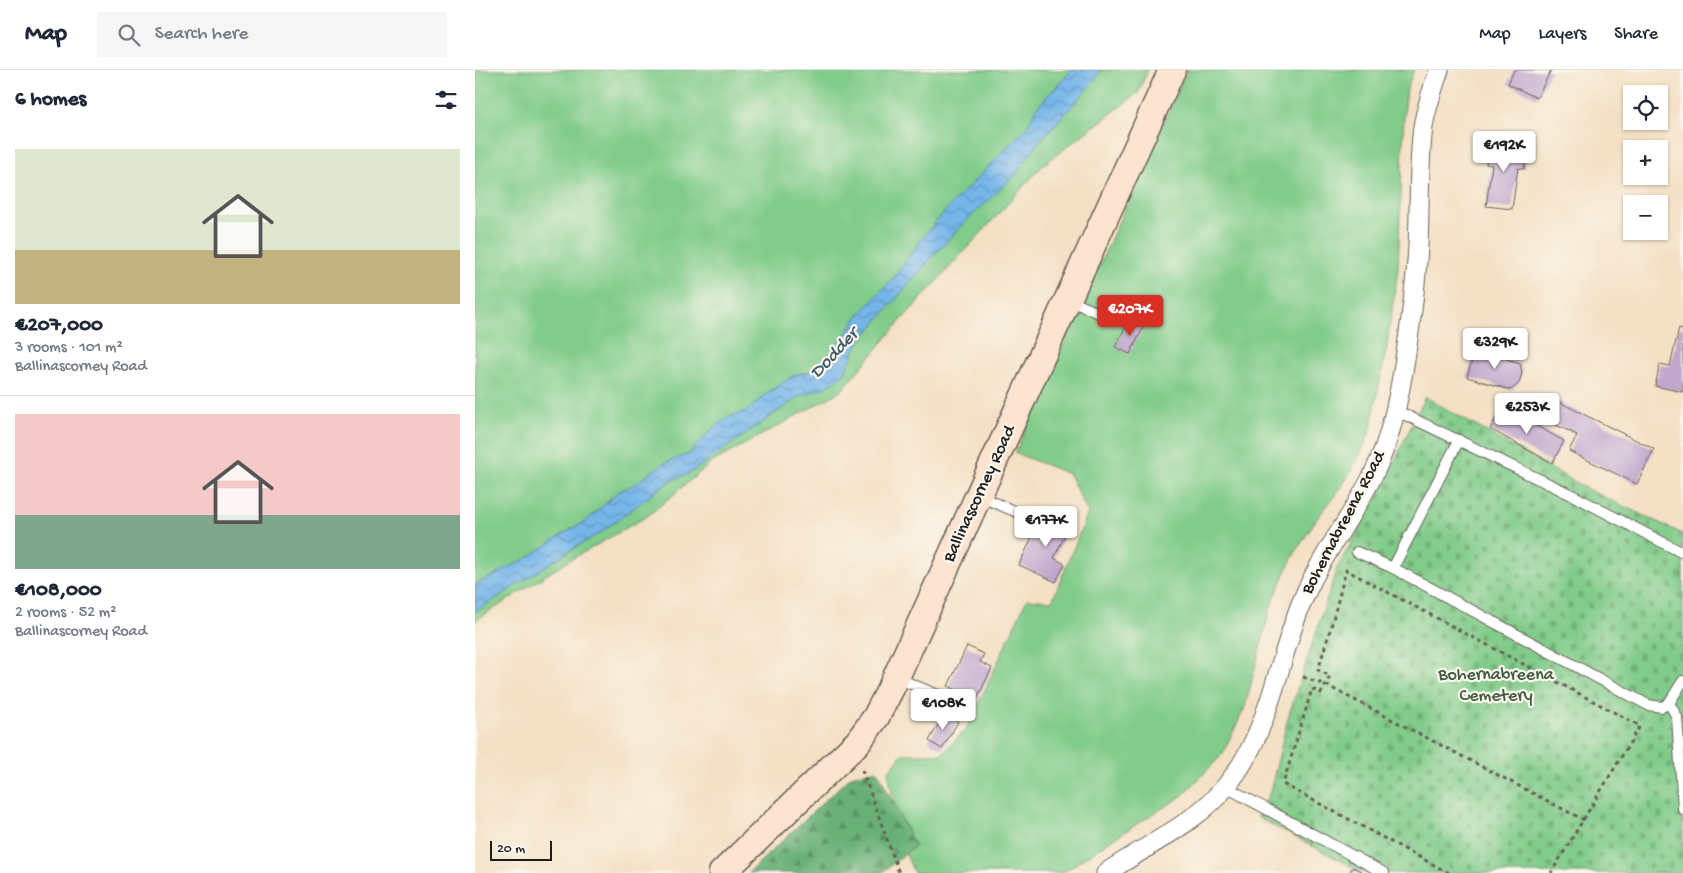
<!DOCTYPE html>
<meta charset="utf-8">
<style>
:root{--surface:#fff;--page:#f6f6f7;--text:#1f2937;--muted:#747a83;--line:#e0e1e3;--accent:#d93025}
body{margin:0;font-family:"Gochi Hand",sans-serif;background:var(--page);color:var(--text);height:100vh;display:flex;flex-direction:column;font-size:19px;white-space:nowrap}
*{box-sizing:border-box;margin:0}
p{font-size:16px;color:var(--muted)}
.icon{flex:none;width:28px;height:28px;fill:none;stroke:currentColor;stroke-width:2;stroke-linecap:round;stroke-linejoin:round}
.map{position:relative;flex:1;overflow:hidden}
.sheet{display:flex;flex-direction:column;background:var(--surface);width:475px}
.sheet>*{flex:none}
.tools{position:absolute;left:1148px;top:15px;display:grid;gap:10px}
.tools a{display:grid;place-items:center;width:45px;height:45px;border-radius:0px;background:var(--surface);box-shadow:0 1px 4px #0004;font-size:25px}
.scale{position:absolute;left:15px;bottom:12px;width:62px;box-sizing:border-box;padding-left:5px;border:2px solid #1c1c1c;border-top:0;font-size:14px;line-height:18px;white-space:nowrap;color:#1c1c1c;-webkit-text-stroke:4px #fbf7ec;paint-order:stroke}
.price{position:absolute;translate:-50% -42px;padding:0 11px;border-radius:5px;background:#fff;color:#222;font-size:16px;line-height:32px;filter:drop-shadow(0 1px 2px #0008)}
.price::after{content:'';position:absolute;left:50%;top:30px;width:15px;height:11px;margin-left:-8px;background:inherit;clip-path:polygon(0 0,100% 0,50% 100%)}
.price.current{background:var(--accent);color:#fff}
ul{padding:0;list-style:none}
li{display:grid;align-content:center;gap:10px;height:265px;padding:0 15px}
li+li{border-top:1px solid var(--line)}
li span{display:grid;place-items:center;height:155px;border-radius:0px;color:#555}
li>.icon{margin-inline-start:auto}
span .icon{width:90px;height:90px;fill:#fffc;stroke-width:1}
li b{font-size:21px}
h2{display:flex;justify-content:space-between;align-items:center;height:60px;padding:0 15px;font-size:21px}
header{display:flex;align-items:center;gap:30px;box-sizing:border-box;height:70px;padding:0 25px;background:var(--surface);border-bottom:1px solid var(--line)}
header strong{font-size:24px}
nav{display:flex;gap:28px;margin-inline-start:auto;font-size:18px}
.search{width:350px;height:45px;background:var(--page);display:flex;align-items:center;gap:12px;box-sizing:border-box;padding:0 18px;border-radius:0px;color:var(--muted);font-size:19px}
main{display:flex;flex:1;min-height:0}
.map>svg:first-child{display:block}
</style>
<header>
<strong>Map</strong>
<div class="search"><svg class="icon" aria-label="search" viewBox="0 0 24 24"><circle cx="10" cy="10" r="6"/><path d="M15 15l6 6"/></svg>Search here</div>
<nav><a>Map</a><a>Layers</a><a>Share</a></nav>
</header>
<main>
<section class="sheet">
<h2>6 homes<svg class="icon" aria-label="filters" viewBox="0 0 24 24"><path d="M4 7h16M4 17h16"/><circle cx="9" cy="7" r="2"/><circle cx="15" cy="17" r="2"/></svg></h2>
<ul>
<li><span style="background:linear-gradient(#dfe7d0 65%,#c2b280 0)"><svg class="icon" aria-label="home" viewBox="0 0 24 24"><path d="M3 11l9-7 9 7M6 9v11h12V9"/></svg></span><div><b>€207,000</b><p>3 rooms · 101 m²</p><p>Ballinascorney Road</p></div></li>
<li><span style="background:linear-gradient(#f6c9c9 65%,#7fa58c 0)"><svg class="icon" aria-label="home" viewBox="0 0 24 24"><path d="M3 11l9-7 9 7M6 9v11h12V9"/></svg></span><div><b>€108,000</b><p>2 rooms · 52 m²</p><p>Ballinascorney Road</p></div></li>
</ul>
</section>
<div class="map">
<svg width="1208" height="803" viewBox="0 0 1208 803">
<defs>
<pattern id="forest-firs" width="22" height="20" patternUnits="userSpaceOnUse" patternTransform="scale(1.25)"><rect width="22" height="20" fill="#68b076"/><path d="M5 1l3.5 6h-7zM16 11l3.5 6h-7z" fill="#558e60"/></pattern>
<pattern id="cemetery-stones" width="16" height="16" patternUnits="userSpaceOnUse" patternTransform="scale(1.25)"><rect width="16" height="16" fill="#81cc8a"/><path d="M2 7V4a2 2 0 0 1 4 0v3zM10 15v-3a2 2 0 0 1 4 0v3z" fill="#6faf76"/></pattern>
<pattern id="water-waves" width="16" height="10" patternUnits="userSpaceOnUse" patternTransform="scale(1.25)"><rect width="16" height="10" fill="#75b6ea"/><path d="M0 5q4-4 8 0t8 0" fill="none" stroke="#5f93bd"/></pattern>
</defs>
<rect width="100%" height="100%" fill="#fbf7ec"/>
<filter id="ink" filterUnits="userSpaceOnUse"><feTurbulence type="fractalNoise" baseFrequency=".02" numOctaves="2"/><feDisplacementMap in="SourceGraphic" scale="10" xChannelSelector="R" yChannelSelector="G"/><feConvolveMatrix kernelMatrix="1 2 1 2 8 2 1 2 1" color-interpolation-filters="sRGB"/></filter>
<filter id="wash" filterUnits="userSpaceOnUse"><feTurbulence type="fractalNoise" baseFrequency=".0096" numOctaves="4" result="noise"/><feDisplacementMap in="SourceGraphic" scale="20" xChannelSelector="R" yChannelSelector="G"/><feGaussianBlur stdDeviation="1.12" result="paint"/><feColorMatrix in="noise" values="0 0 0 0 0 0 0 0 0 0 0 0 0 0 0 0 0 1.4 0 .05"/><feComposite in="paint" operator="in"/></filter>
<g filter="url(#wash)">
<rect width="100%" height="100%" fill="#f4e0c4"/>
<g fill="#81cc8a" stroke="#4e7453">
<path d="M0,0H673L663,23L568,95L424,253L366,321L236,393L174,445L90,493L0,551Z"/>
<path d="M712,0H939L932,18L929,45L923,199L911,281L895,362L883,389L866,418L840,451L817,488L796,536L770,637L747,685L707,726L627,776L587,803H439L429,780L413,702L427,684H467L492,658L552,529L577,531L613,443L594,404L540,383Z"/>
</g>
<path fill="url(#forest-firs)" stroke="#426649" d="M402,700L440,776L406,803H273L376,706Z"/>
<path fill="url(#cemetery-stones)" stroke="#4e7453" d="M950,327L1114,420L1208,464V803H889L782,747L795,722L813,648L862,498L902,428Z"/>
<path fill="url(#water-waves)" stroke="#486983" d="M597,0H627L610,22L563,73L540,105L484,158L452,193L384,272L369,304L353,316L325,326L215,403L195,411L125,463L91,483L0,542V515L52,488L96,459L110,452L143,422L162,413L187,394L214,384L235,361L253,347L272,341L293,322L321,304L335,302L350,289L364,273L382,247L420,206L444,172L471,140L552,57L562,37Z"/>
<g id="blocks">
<g fill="#c0a6cd">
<path d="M1039,0H1076L1062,28L1033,14Z"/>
<path d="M1014,71L1053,77L1049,99L1043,98L1037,139L1011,136L1017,95L1011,94Z"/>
<path d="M655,249L669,256L655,284L640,277Z"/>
<path d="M1204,258L1208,259V322L1180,316L1185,294L1195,296Z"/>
<path d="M1000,280L1045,293L1047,303L1044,313L1036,320L992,307Z"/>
<path d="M1078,329L1179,379L1162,414L1094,381L1102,365L1069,349Z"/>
<path d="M1027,337L1089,371L1077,393L1015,359Z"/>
<path d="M569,442L595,455L579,488L590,494L581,512L544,495Z"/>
<path d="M492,576L509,584L505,592L517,598L502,629L473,616Z"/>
<path d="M469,644L483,652L467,679L454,671Z"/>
<path d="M878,797L889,803H874Z"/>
</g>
</g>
</g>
<g filter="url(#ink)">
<use href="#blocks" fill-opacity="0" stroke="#686157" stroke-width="1"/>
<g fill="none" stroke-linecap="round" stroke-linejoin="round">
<defs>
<g id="service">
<path d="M593,230L633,247"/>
<path d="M920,340L1099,426L1208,483"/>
<path d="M504,426L549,445"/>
<path d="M882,482L918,498L1173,635L1187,637L1194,633L1208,611"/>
<path d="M918,498L984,370"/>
<path d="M422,608L463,625"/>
<path d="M1194,633L1202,647L1208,739"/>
<path d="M751,717L909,803"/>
</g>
<path id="minor" d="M631,803C670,776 722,753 752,715C794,664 802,594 826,534C844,488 877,448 899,403C916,368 924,327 930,289C936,251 941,214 943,176C945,137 943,96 948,57C951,38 958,18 964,0"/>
<path id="secondary" d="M247,803L383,672L401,647L417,616L697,0"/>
</defs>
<use href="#service" stroke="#686157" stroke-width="12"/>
<use href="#minor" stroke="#686157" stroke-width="21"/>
<use href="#secondary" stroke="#686157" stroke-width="29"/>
<g stroke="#686157" stroke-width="3" stroke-dasharray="4 4" stroke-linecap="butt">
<path d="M828,607L851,615L1109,750"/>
<path d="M387,700L424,803"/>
<path d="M974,803L808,714L837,619L846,623L855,606L843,600L856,557L871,500L1165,656L1076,803"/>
</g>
<use href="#service" stroke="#fff" stroke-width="10"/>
<use href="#minor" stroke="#fff" stroke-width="19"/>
<use href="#secondary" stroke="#fde4d1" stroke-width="26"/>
</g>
</g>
<g text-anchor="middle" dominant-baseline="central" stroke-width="4.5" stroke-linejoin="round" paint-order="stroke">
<g font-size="18" fill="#1c1c1c" stroke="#fbf7ec">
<text transform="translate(505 424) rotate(-65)">Ballinascorney Road</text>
<text transform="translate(869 453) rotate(-62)">Bohernabreena Road</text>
</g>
<g font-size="18" fill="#3f5a42" stroke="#fbf7ec">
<text x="1021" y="605">Bohernabreena<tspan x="1021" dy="21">Cemetery</tspan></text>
</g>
<g font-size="19" font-style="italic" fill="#405a6e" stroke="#fbf7ec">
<text transform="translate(360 284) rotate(-47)">Dodder</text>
</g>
</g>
</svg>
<div class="tools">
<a><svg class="icon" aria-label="locate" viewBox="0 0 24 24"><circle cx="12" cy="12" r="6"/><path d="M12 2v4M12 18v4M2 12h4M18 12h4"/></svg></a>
<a>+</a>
<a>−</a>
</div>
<div class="scale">20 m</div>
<b class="price" style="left:1029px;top:103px">€192K</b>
<b class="price current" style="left:655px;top:267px">€207K</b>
<b class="price" style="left:1020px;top:300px">€329K</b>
<b class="price" style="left:1052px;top:365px">€253K</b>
<b class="price" style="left:571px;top:478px">€177K</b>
<b class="price" style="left:468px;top:661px">€108K</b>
</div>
</main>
